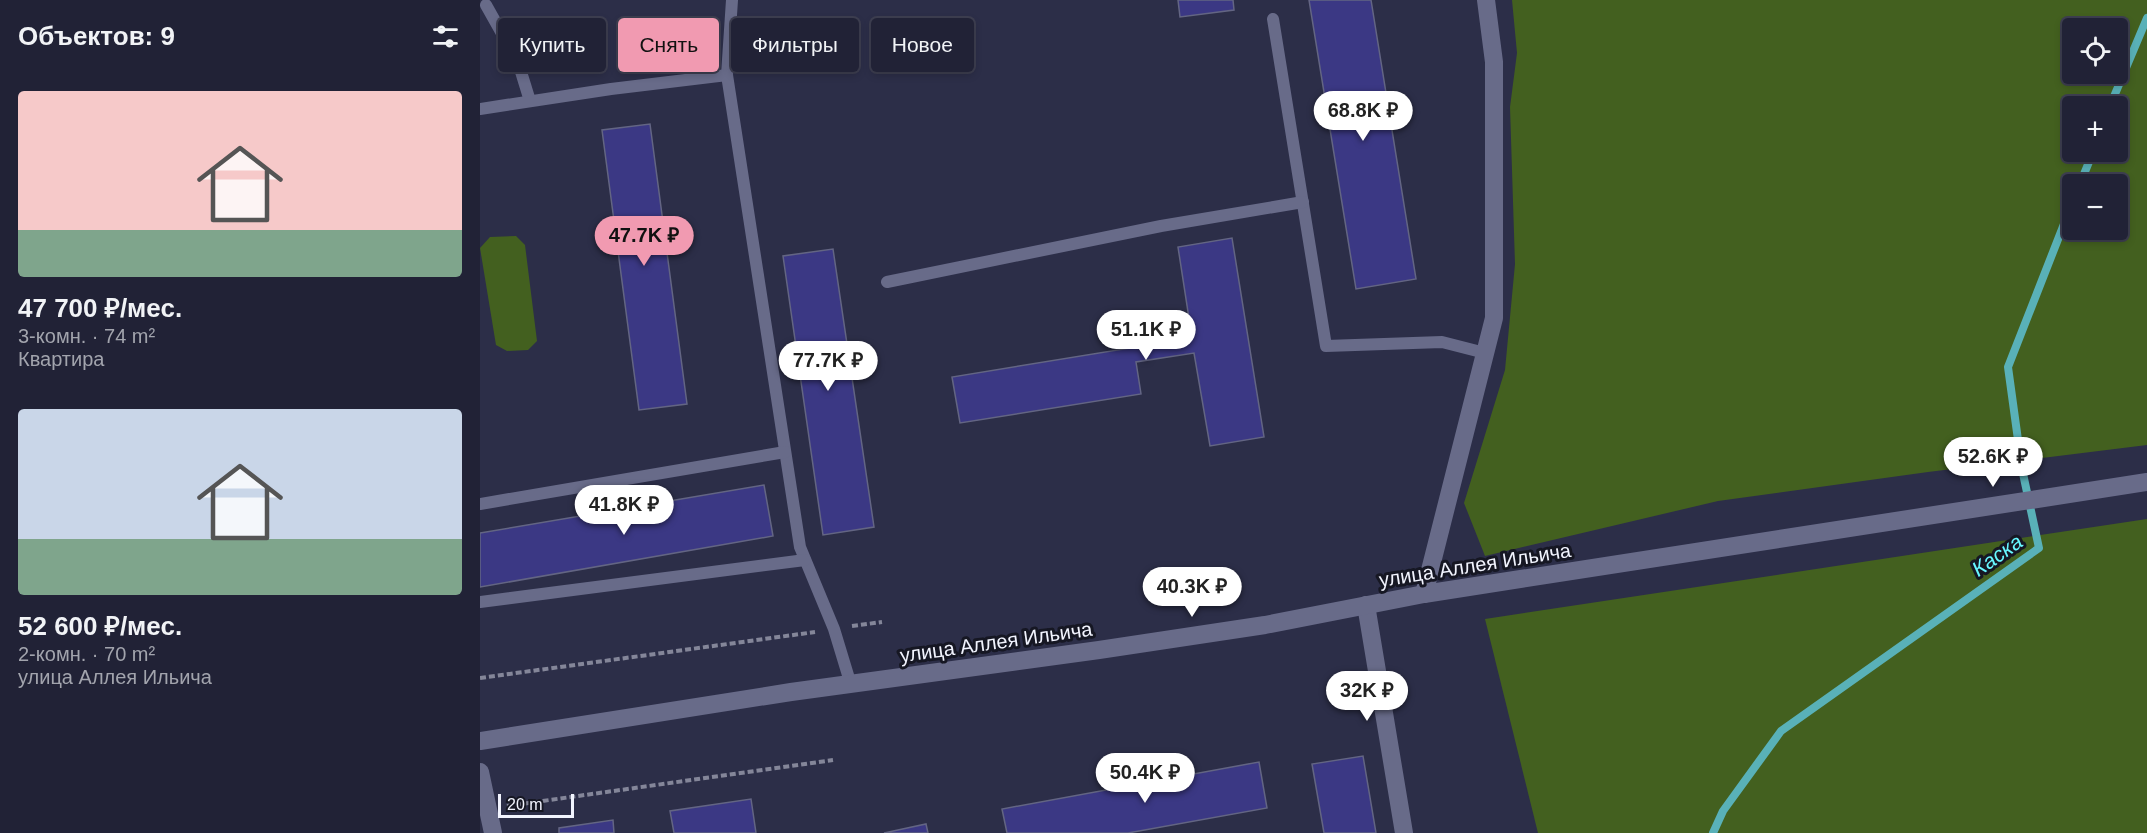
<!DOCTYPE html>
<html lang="ru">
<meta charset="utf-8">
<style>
:root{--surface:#212236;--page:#2d2f42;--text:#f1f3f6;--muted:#a2a4ad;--line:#3e3f51;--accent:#f19ab1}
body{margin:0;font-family:Helvetica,sans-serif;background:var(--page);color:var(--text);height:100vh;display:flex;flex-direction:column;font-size:22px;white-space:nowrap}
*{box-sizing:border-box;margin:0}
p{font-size:20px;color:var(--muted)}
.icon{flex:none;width:33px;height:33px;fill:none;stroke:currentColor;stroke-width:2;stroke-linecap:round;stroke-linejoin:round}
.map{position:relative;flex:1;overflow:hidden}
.sheet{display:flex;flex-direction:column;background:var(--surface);width:480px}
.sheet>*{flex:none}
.banner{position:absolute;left:18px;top:18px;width:570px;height:54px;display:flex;gap:12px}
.controls{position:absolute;left:1582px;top:18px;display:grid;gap:12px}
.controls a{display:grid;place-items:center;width:66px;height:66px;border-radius:6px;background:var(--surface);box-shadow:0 3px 9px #0003,0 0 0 2px var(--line);font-size:30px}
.scale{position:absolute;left:18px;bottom:15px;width:76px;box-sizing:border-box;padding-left:6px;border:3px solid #f2f4fe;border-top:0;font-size:16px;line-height:21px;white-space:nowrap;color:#f2f4fe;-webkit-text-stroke:4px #161723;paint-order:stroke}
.price{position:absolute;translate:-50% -51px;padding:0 14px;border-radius:21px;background:#fff;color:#222;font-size:20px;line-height:39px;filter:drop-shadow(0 2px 3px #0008)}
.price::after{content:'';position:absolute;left:50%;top:36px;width:18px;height:14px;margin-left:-9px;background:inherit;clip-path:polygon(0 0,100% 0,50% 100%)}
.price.on{background:var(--accent);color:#111}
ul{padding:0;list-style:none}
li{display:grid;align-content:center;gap:12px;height:318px;padding:0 18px}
li span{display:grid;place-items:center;height:186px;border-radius:6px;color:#555}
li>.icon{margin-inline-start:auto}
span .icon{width:108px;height:108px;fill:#fffc;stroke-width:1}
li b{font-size:26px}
h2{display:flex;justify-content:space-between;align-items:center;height:72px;padding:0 18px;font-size:26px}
.chip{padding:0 21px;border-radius:6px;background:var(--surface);box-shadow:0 3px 9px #0003,0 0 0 2px var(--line);font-size:21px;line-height:54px}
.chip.on{background:var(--accent);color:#111}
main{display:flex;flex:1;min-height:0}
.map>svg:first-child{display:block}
</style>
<main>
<section class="sheet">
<h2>Объектов: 9<svg class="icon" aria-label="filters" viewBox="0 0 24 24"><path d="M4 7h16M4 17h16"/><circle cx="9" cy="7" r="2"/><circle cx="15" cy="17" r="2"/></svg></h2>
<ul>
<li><span style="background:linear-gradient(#f6c9c9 75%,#7fa58c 0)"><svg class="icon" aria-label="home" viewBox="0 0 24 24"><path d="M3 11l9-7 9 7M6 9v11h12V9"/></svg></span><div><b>47 700 ₽/мес.</b><p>3-комн. · 74 m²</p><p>Квартира</p></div></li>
<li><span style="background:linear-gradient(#c9d6e8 70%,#7fa58c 0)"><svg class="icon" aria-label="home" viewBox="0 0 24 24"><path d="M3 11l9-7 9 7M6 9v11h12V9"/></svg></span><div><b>52 600 ₽/мес.</b><p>2-комн. · 70 m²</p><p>улица Аллея Ильича</p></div></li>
</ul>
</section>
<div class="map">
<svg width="1667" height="833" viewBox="0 0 1667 833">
<rect width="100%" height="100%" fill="#2c2e48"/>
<g fill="#43601f" fill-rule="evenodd">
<path d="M1032,0H1667V445L1448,472L1238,501L1005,556L984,503L1025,370L1035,264L1030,107L1037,53ZM1638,28V74H1593V28ZM1638,106V152H1593V106ZM1638,184V230H1593V184Z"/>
<path d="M36,236L45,245L57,341L48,350L27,351L16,345L0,248L10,237Z"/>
<path d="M1667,519V833H1058L1005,619Z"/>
</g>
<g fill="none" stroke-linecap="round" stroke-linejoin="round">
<g stroke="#59b1b8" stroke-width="8">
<path d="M1630,106L1667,18"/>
<path d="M1600,184L1613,152"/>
<path d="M1233,833L1243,811L1301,731L1559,548L1542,469L1528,367L1593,201"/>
</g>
</g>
<g fill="#3b3884" stroke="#636583" stroke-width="1.5">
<path d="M698,0H753L754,10L700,17Z"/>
<path d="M829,0H891L936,279L876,289Z"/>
<path d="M170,124L207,404L159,410L122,130Z"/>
<path d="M752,238L784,437L730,446L714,353L656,362L661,394L480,423L472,377L712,338L698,247Z"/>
<path d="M353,249L394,527L343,535L303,256Z"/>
<path d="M284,485L293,536L0,587V533Z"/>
<path d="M883,756L896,833H844L832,764Z"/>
<path d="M779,762L787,808L648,833H527L522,809Z"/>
<path d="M271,799L276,833H194L190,811Z"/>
<path d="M133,820L134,833H79V828Z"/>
<path d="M446,824L448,833H404Z"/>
</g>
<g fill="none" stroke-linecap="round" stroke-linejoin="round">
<g stroke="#848699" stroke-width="4" stroke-dasharray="6 3" stroke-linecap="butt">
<path d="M372,626L402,622"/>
<path d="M0,678L335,632"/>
<path d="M27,806L353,760"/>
</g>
<g stroke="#686b89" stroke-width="12">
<path d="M6,5L38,62L50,101"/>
<path d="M793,19L846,346L962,342L1005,353"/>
<path d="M247,75L252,0"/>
<path d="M0,109L131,89L247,75L320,547L354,629L371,685"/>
<path d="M407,282L681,226L823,202"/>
<path d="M0,504L305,452"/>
<path d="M0,602L325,560"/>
</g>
<g stroke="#686b89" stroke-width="18">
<path d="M944,594L1014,318V62L1006,0"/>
<path d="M886,605L924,833"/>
<path d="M0,772L13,833"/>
</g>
<path stroke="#686b89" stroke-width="18" d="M0,741L311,692L619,650L785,625L944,594L1667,482"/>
</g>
<g text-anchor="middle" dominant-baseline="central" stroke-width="6" stroke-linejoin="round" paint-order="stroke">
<g font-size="20" fill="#f2f4fe" stroke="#161723">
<text transform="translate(995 565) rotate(-9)">улица Аллея Ильича</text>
<text transform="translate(516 642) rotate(-8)">улица Аллея Ильича</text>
</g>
<g font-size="21" font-style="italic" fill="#68f8ff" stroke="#161723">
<text transform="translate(1517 555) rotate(-35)">Каска</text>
</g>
</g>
</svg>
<div class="controls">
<a><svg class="icon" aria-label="locate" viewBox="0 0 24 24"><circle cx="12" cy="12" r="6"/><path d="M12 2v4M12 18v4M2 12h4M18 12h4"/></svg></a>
<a>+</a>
<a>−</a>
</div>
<div class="scale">20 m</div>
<b class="price" style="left:883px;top:142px">68.8K ₽</b>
<b class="price on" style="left:164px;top:267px">47.7K ₽</b>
<b class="price" style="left:666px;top:361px">51.1K ₽</b>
<b class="price" style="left:348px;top:392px">77.7K ₽</b>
<b class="price" style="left:1513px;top:488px">52.6K ₽</b>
<b class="price" style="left:144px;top:536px">41.8K ₽</b>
<b class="price" style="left:712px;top:618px">40.3K ₽</b>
<b class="price" style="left:887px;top:722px">32K ₽</b>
<b class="price" style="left:665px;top:804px">50.4K ₽</b>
<div class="banner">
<a class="chip">Купить</a>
<a class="chip on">Снять</a>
<a class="chip">Фильтры</a>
<a class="chip">Новое</a>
</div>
</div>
</main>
